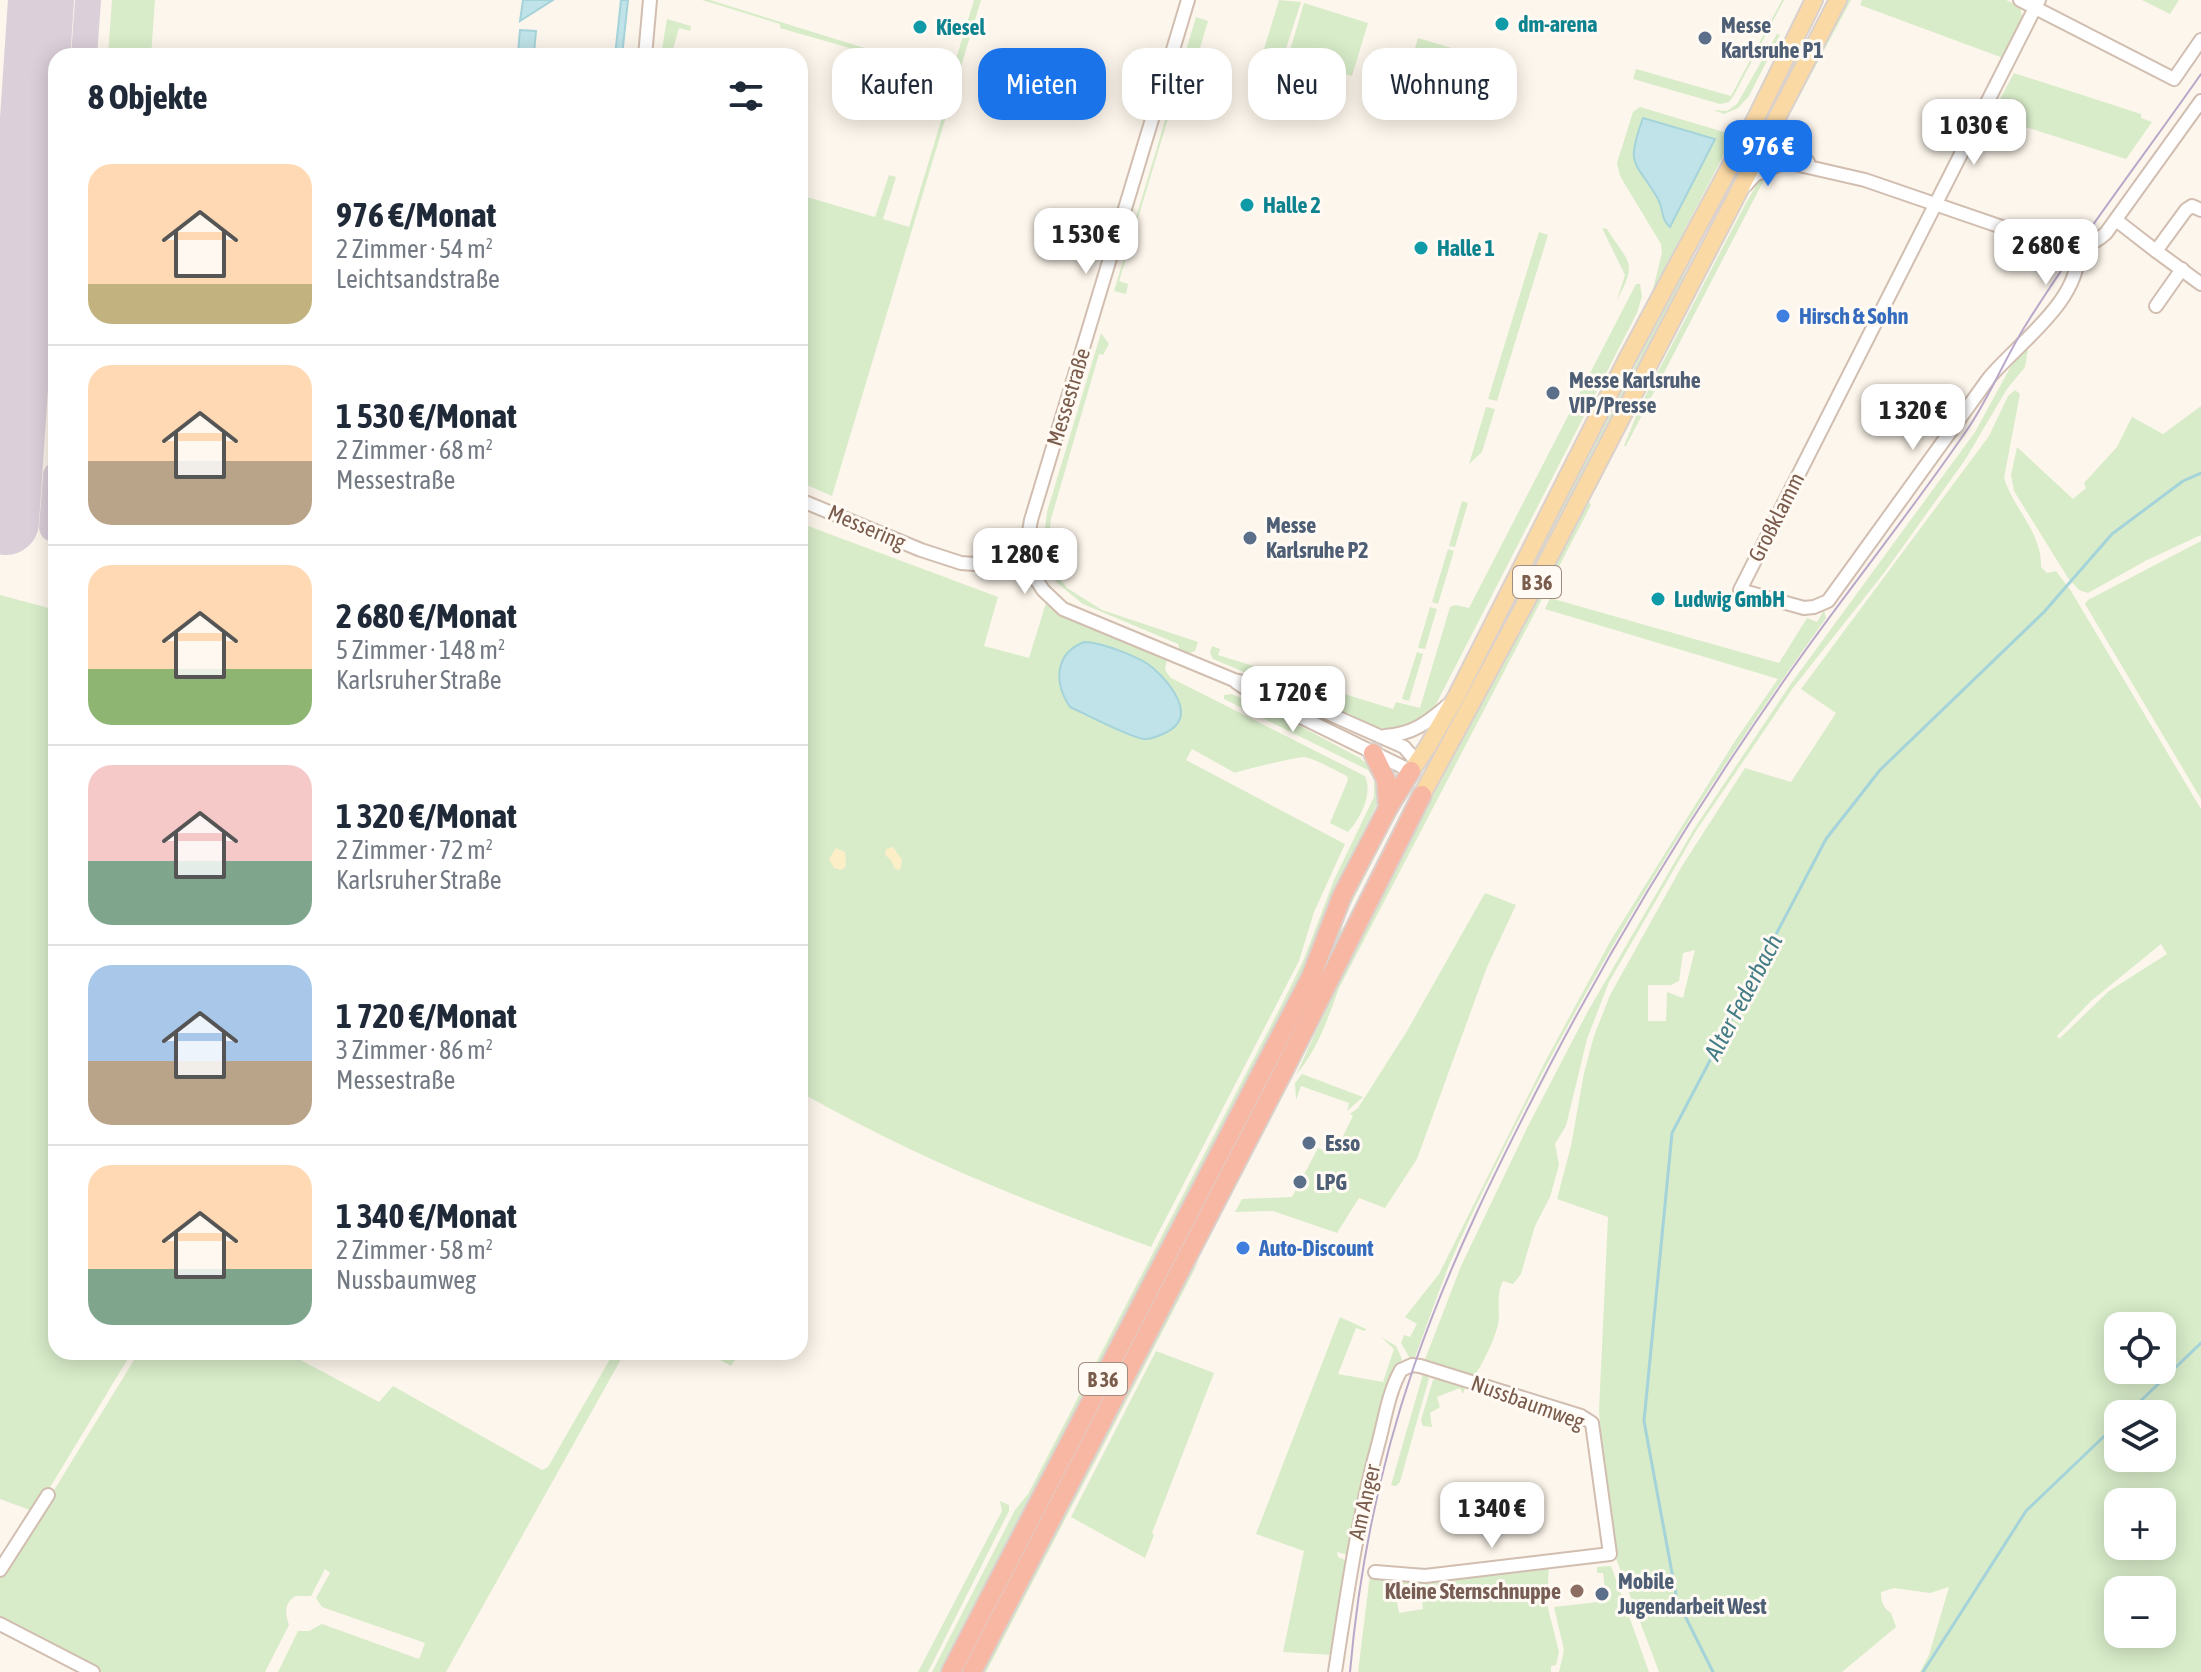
<!DOCTYPE html>
<html lang="de">
<meta charset="utf-8">
<style>
:root{--surface:#fff;--page:#f6f6f7;--text:#1f2937;--muted:#747a83;--line:#e0e1e3;--accent:#1a73e8}
body{margin:0;font-family:"Asap Condensed",sans-serif;background:var(--page);color:var(--text);height:100vh;display:flex;flex-direction:column;font-size:30px;white-space:nowrap}
*{box-sizing:border-box;margin:0}
p{font-size:26px;color:var(--muted)}
.icon{flex:none;width:44px;height:44px;fill:none;stroke:currentColor;stroke-width:2;stroke-linecap:round;stroke-linejoin:round}
.map{position:relative;flex:1;overflow:hidden}
.side{position:absolute;left:48px;top:48px;width:760px;height:1312px;display:flex;flex-direction:column;background:var(--surface);border-radius:24px;box-shadow:0 4px 20px #0003}
.side>*{flex:none}
.guide{position:absolute;left:832px;top:48px;width:760px;height:72px;display:flex;gap:16px}
.buttons{position:absolute;left:2104px;top:1312px;display:grid;gap:16px}
.buttons a{display:grid;place-items:center;width:72px;height:72px;border-radius:16px;background:var(--surface);box-shadow:0 4px 20px #0003;font-size:40px}
.price{position:absolute;translate:-50% -68px;padding:0 18px;border-radius:16px;background:#fff;color:#222;font-size:26px;line-height:52px;filter:drop-shadow(0 2px 4px #0008)}
.price::after{content:'';position:absolute;left:50%;top:48px;width:24px;height:18px;margin-left:-12px;background:inherit;clip-path:polygon(0 0,100% 0,50% 100%)}
.price.current{background:var(--accent);color:#fff}
ul{padding:0;list-style:none}
li{display:flex;align-items:center;gap:24px;height:200px;padding:0 40px}
li+li{border-top:2px solid var(--line)}
li span{display:grid;place-items:center;flex:none;width:224px;height:160px;border-radius:24px;color:#555}
li>.icon{margin-inline-start:auto}
span .icon{width:96px;height:96px;fill:#fffc;stroke-width:1}
li b{font-size:34px}
h2{display:flex;justify-content:space-between;align-items:center;height:96px;padding:0 40px;font-size:34px}
.chip{padding:0 28px;border-radius:24px;background:var(--surface);box-shadow:0 4px 20px #0003;font-size:28px;line-height:72px}
.chip.current{background:var(--accent);color:#fff}
.map>svg:first-child{display:block}
</style>
<div class="map">
<svg width="2201" height="1672" viewBox="0 0 2201 1672">
<rect width="100%" height="100%" fill="#fdf6ec"/>
<g fill="#d8ecc9" fill-rule="evenodd">
<path d="M112,0H155L151,56H108Z"/>
<path d="M702,0H710L945,73L946,70L952,72L974,0H981L832,496L800,482V195L875,217L889,175L896,177L883,219L909,227L954,78L780,28V24Z"/>
<path d="M1279,0L1301,2L1284,55L1264,49Z"/>
<path d="M1782,0H1784L1734,95L1729,102L1720,104L1633,79L1636,69L1731,96Z"/>
<path d="M1845,0H1851L1784,125V119Z"/>
<path d="M1862,0H2006L2020,7L2022,16L2003,58L1860,5Z"/>
<path d="M2142,0H2179L2170,14Z"/>
<path d="M1304,3L1368,23L1352,76L1288,57Z"/>
<path d="M1196,17L1208,21L1193,71L1183,69L1119,281L1128,284L1126,294L1114,291Z"/>
<path d="M667,19L691,26L690,31L679,28L671,56H652L661,55Z"/>
<path d="M1777,34L1780,35L1749,96L1738,108L1724,114L1713,110L1727,111L1737,104Z"/>
<path d="M1418,38L1482,57L1466,110L1402,91Z"/>
<path d="M1485,64L1511,72L1496,120L1470,112Z"/>
<path d="M2014,73L2141,114V118L2152,122L2126,159L1991,116Z"/>
<path d="M1640,107L1734,135L1652,293L1662,253L1661,244L1620,176L1617,163L1633,112Z"/>
<path d="M1739,163L1684,275L1678,297L1438,754L1431,758L1452,723Z"/>
<path d="M1767,174L1626,446H1624L1641,404L1747,201L1760,179Z"/>
<path d="M1602,228L1607,229C1629,264 1638,261 1617,300L1625,275Z"/>
<path d="M1539,232L1548,235L1497,401L1488,399Z"/>
<path d="M1636,284H1640L1642,296L1637,313L1433,710C1414,726 1400,732 1375,727L1213,659L1210,653L1212,646L1220,649L1218,655L1393,709L1396,702L1420,708L1450,607L1456,605L1469,608Z"/>
<path d="M1101,333L1109,344L1103,355L1099,354L1051,519L1048,546L1051,567L1067,588L1102,610L1198,642L1195,651L1190,653L1180,652L1178,644L1083,604L1056,582L1045,563L1043,546L1047,512Z"/>
<path d="M2025,348L2028,350L2025,367L2007,389L1965,460L1884,573L1793,688L1696,831L1609,982L1587,1039L1566,1126L1555,1144L1559,1165L1550,1197L1535,1226L1521,1274L1513,1284L1503,1281C1495,1296 1501,1310 1498,1325C1494,1340 1485,1359 1477,1372L1471,1376L1424,1362L1461,1266L1528,1126L1588,1011L1694,829L1790,685L1975,432L2017,355Z"/>
<path d="M2015,390L2020,394L2004,478C2014,510 2042,532 2041,567L2047,573L2056,571L2071,591L2201,809V1672H1920L1929,1655L1949,1587L1930,1593L1894,1588L1881,1592C1881,1601 1883,1608 1891,1613L1896,1627L1842,1672H1659L1614,1553L1605,1481L1599,1411L1608,1217L1557,1199L1571,1146L1584,1073L1594,1036L1610,995L1682,866L1745,768L1791,782L1836,713L1801,689L1989,436L2008,396ZM2161,944L2167,954L2109,991L2059,1039L2057,1036L2091,1001ZM1695,950L1683,998L1667,992L1666,1021H1648V985H1671L1679,981L1683,953ZM2118,1326H2162V1370H2118ZM2118,1414H2162V1458H2118ZM2118,1502H2162V1546H2118ZM2118,1590H2162V1634H2118Z"/>
<path d="M2201,406V535L2147,560L2088,593L2079,590L2068,578L2014,491L2011,475L2017,447L2073,499L2086,488L2084,483L2117,447L2132,417L2163,434Z"/>
<path d="M1486,407L1495,409L1482,452L1469,464Z"/>
<path d="M1462,501L1468,503L1455,547L1449,546Z"/>
<path d="M1589,502L1591,505L1339,988C1328,1019 1317,1050 1296,1075L1324,1014L1330,994L1580,513Z"/>
<path d="M800,523L998,597L984,646L1029,658L1046,603L1067,617L1167,660L1165,670L1171,678L1365,776C1373,794 1361,818 1348,832L1330,823L1348,780L1347,776C1334,770 1320,761 1305,757C1301,756 1242,770 1235,773L1192,749L1186,760L1345,844L1314,912L1299,961L1151,1247C1029,1203 912,1156 800,1092Z"/>
<path d="M2201,541V799L2085,604L2088,600Z"/>
<path d="M1448,549L1454,551L1438,604L1432,602Z"/>
<path d="M0,595L56,610V1352H132L35,1512L0,1499Z"/>
<path d="M1550,598L1779,663L1807,618L1817,622L1824,610L1826,618C1717,770 1618,927 1532,1093C1504,1149 1475,1205 1450,1263C1437,1295 1426,1328 1414,1360H1411L1401,1343L1404,1335L1410,1337L1417,1324L1405,1317L1439,1274L1545,1062L1611,940L1735,741L1778,679L1545,609Z"/>
<path d="M1430,607L1437,609L1425,649L1418,648Z"/>
<path d="M1417,652L1423,654L1409,701L1402,699Z"/>
<path d="M1232,694L1300,726L1360,758L1377,773L1382,794L1331,897L1308,960L1287,1004L941,1672H932L1015,1510L1028,1494L1283,1002L1304,959L1334,880L1374,797V779L1368,770L1224,699V695Z"/>
<path d="M1409,789L1353,900L1344,919L1337,950L965,1672H960L1351,897Z"/>
<path d="M1485,893L1516,905L1487,967L1417,1159L1385,1208L1359,1198L1337,1233L1273,1211L1235,1212L1242,1199L1292,1197L1318,1148L1328,1153L1332,1148L1336,1150L1353,1116L1350,1114L1358,1108L1407,1031Z"/>
<path d="M1302,1074L1363,1097L1347,1111L1349,1103L1301,1086L1296,1100L1295,1083Z"/>
<path d="M1200,1259L986,1672H979L1168,1307Z"/>
<path d="M1340,1317L1366,1329L1365,1331L1356,1328L1338,1374L1383,1382L1394,1349L1381,1337L1396,1346L1402,1359L1395,1373L1348,1555L1337,1552L1338,1557L1345,1560L1346,1564L1333,1655L1283,1652L1304,1551L1256,1534Z"/>
<path d="M1156,1351L1214,1373L1152,1533L1154,1535L1145,1558L1071,1517Z"/>
<path d="M139,1352H286L379,1402L393,1386L542,1470L548,1467L614,1352H625L446,1672H278L298,1631H309L322,1624L419,1659L425,1643L322,1607L316,1598L330,1573L325,1569L311,1596H295C284,1604 285,1613 289,1625L265,1672H102L0,1621V1578Z"/>
<path d="M706,1352H740L731,1366Z"/>
<path d="M1423,1374L1429,1378L1400,1482L1396,1486L1391,1485Z"/>
<path d="M1437,1378L1466,1385L1463,1394L1460,1388L1437,1397L1440,1407L1430,1413L1432,1427L1423,1426L1421,1420L1433,1380Z"/>
<path d="M1000,1501L1009,1505V1511L928,1672H918L1002,1511Z"/>
<path d="M1549,1566L1547,1604L1559,1652L1556,1665L1551,1666V1672H1358L1370,1575L1413,1581L1415,1593L1412,1594L1411,1588L1395,1590L1399,1613L1423,1609L1420,1580Z"/>
<path d="M1611,1566L1649,1672H1559L1564,1650L1554,1607L1606,1601L1603,1573H1597V1567Z"/>
</g>
<g fill="#fcefc7">
<path d="M893,847L902,860L900,870L895,869L891,860L885,855L886,849Z"/>
<path d="M836,848L845,852L846,866L842,870L834,868L829,859Z"/>
</g>
<g fill="#bfe3e8" stroke="#a5d3da" stroke-width="2">
<path d="M523,0H553L520,21Z"/>
<path d="M621,0H628L622,56H615Z"/>
<path d="M520,30L536,31L534,54L518,53Z"/>
<path d="M1643,118L1715,139L1670,227C1660,218 1664,210 1658,199C1635,159 1625,168 1643,118Z"/>
<path d="M1084,642C1100,642 1141,657 1153,668C1170,683 1198,716 1167,732C1161,735 1151,740 1144,739C1129,737 1086,714 1070,707C1054,683 1054,654 1084,642Z"/>
</g>
<g fill="none" stroke-linecap="round" stroke-linejoin="round">
<g stroke="#a5d3da" stroke-width="3">
<path d="M2127,1414L2201,1343"/>
<path d="M1713,1672L1677,1600L1644,1421L1672,1133L1826,839L1880,770L2044,612L2112,534L2183,481L2201,473"/>
<path d="M1923,1672L2026,1511L2118,1423"/>
</g>
<g stroke="#dbcfda" stroke-width="26">
<path d="M84,56L88,0"/>
<path d="M52,528L56,475"/>
</g>
<path stroke="#dbcfda" stroke-width="66" d="M6,522L41,0"/>
<defs>
<g id="minor">
<path d="M1188,0L1031,520L1028,537L1032,573L1043,590L1063,609L1234,680L1271,688L1404,747L1417,762"/>
<path d="M2020,0L2174,79L2201,40"/>
<path d="M2039,0L1740,590L1804,608L1814,607L1828,601L1989,378C2019,342 2082,300 2078,248"/>
<path d="M645,56L650,0"/>
<path d="M1765,141L1808,162"/>
<path d="M1761,150L1769,158L1865,180L2063,248C2080,248 2093,245 2106,233L2201,101"/>
<path d="M1746,185L1755,175L1784,162"/>
<path d="M2116,220L2156,251L2186,210L2192,206L2201,210"/>
<path d="M2156,251L2201,284"/>
<path d="M2156,306L2182,269"/>
<path d="M800,500L921,550L961,563L975,564L1029,557"/>
<path d="M1236,682L1254,694L1411,771"/>
<path d="M1385,736C1413,734 1427,723 1448,705"/>
<path d="M0,1570L48,1495"/>
<path d="M0,1624L93,1672"/>
<path d="M1335,1672C1347,1594 1358,1517 1379,1441C1385,1418 1389,1391 1401,1370L1412,1365L1420,1366L1581,1416L1592,1423L1610,1554L1425,1576L1375,1572"/>
</g>
<g id="major">
<path d="M1411,771L1428,746L1456,697L1627,359L1757,116L1814,0"/>
<path d="M1422,795L1526,602L1838,0"/>
</g>
<g id="highway">
<path d="M1373,753L1386,780L1388,808"/>
<path d="M951,1672L1311,977L1342,896L1388,808L1411,771"/>
<path d="M972,1672L1285,1068L1422,795"/>
</g>
</defs>
<use href="#minor" stroke="#d1beb0" stroke-width="16"/>
<use href="#major" stroke="#dad1cd" stroke-width="20"/>
<use href="#highway" stroke="#dad1cd" stroke-width="22"/>
<use href="#minor" stroke="#fff" stroke-width="12"/>
<use href="#major" stroke="#fbd9a5" stroke-width="16"/>
<use href="#highway" stroke="#f7b7a3" stroke-width="18"/>
<path stroke="#b9a8c9" stroke-width="2" d="M1350,1672C1359,1569 1380,1465 1414,1366C1450,1262 1499,1163 1550,1065C1621,929 1702,798 1790,672C1848,589 1912,511 1969,427C1991,394 2006,356 2027,323C2081,237 2143,157 2201,74"/>
</g>
<g fill="#0f9aa8" stroke="#fffaf3" stroke-width="3">
<circle cx="1502" cy="24" r="8"/>
<circle cx="920" cy="27" r="8"/>
<circle cx="1247" cy="205" r="8"/>
<circle cx="1421" cy="248" r="8"/>
<circle cx="1658" cy="599" r="8"/>
</g>
<g fill="#5c6f8a" stroke="#fffaf3" stroke-width="3">
<circle cx="1705" cy="38" r="8"/>
<circle cx="1553" cy="393" r="8"/>
<circle cx="1250" cy="538" r="8"/>
<circle cx="1309" cy="1143" r="8"/>
<circle cx="1300" cy="1182" r="8"/>
<circle cx="1602" cy="1594" r="8"/>
</g>
<g fill="#3f7fe0" stroke="#fffaf3" stroke-width="3">
<circle cx="1783" cy="316" r="8"/>
<circle cx="1243" cy="1248" r="8"/>
</g>
<circle fill="#8d6e63" stroke="#fffaf3" stroke-width="3" cx="1577" cy="1591" r="8"/>
<g text-anchor="middle" dominant-baseline="central" stroke-width="6" stroke-linejoin="round" paint-order="stroke">
<g fill="#fffaf3" stroke="#a28b7f" stroke-width="2">
<rect x="1513" y="566" width="48" height="32" rx="6"/>
<rect x="1079" y="1363" width="48" height="32" rx="6"/>
</g>
<g font-size="20" font-weight="bold" fill="#7a5c4d">
<text x="1537" y="582">B 36</text>
<text x="1103" y="1379">B 36</text>
</g>
<g font-size="22" font-weight="bold" fill="#0d838f" stroke="#fffaf3" text-anchor="start">
<text x="1518" y="24">dm-arena</text>
<text x="936" y="27">Kiesel</text>
<text x="1263" y="205">Halle 2</text>
<text x="1437" y="248">Halle 1</text>
<text x="1674" y="599">Ludwig GmbH</text>
</g>
<g font-size="22" font-weight="bold" fill="#4e5e75" stroke="#fffaf3" text-anchor="start">
<text x="1721" y="25">Messe<tspan x="1721" dy="25">Karlsruhe P1</tspan></text>
<text x="1569" y="380">Messe Karlsruhe<tspan x="1569" dy="25">VIP/Presse</tspan></text>
<text x="1266" y="525">Messe<tspan x="1266" dy="25">Karlsruhe P2</tspan></text>
<text x="1325" y="1143">Esso</text>
<text x="1316" y="1182">LPG</text>
<text x="1618" y="1581">Mobile<tspan x="1618" dy="25">Jugendarbeit West</tspan></text>
</g>
<g font-size="22" font-weight="bold" fill="#366cbe" stroke="#fffaf3" text-anchor="start">
<text x="1799" y="316">Hirsch &amp; Sohn</text>
<text x="1259" y="1248">Auto-Discount</text>
</g>
<g font-size="22" fill="#7a5c4d" stroke="#fffaf3">
<text transform="translate(1068 397) rotate(-73)">Messestraße</text>
<text transform="translate(1776 517) rotate(-63)">Großklamm</text>
<text transform="translate(867 527) rotate(23)">Messering</text>
<text transform="translate(1528 1402) rotate(20)">Nussbaumweg</text>
<text transform="translate(1364 1502) rotate(-77)">Am Anger</text>
</g>
<g font-size="22" font-weight="bold" fill="#785e54" stroke="#fffaf3" text-anchor="end">
<text x="1561" y="1591">Kleine Sternschnuppe</text>
</g>
<g font-size="24" font-style="italic" fill="#437c86" stroke="#fffaf3">
<text transform="translate(1743 997) rotate(-62)">Alter Federbach</text>
</g>
</g>
</svg>
<div class="buttons">
<a><svg class="icon" aria-label="locate" viewBox="0 0 24 24"><circle cx="12" cy="12" r="6"/><path d="M12 2v4M12 18v4M2 12h4M18 12h4"/></svg></a>
<a><svg class="icon" aria-label="layers" viewBox="0 0 24 24"><path d="M12 4l9 5-9 5-9-5zM3 14l9 5 9-5"/></svg></a>
<a>+</a>
<a>−</a>
</div>
<b class="price" style="left:1974px;top:167px">1 030 €</b>
<b class="price current" style="left:1768px;top:188px">976 €</b>
<b class="price" style="left:1086px;top:276px">1 530 €</b>
<b class="price" style="left:2046px;top:287px">2 680 €</b>
<b class="price" style="left:1913px;top:452px">1 320 €</b>
<b class="price" style="left:1025px;top:596px">1 280 €</b>
<b class="price" style="left:1293px;top:734px">1 720 €</b>
<b class="price" style="left:1492px;top:1550px">1 340 €</b>
<div class="guide">
<a class="chip">Kaufen</a>
<a class="chip current">Mieten</a>
<a class="chip">Filter</a>
<a class="chip">Neu</a>
<a class="chip">Wohnung</a>
</div>
<section class="side">
<h2>8 Objekte<svg class="icon" aria-label="filters" viewBox="0 0 24 24"><path d="M4 7h16M4 17h16"/><circle cx="9" cy="7" r="2"/><circle cx="15" cy="17" r="2"/></svg></h2>
<ul>
<li><span style="background:linear-gradient(#ffd9b3 75%,#c2b280 0)"><svg class="icon" aria-label="home" viewBox="0 0 24 24"><path d="M3 11l9-7 9 7M6 9v11h12V9"/></svg></span><div><b>976 €/Monat</b><p>2 Zimmer · 54 m²</p><p>Leichtsandstraße</p></div></li>
<li><span style="background:linear-gradient(#ffd9b3 60%,#b9a48a 0)"><svg class="icon" aria-label="home" viewBox="0 0 24 24"><path d="M3 11l9-7 9 7M6 9v11h12V9"/></svg></span><div><b>1 530 €/Monat</b><p>2 Zimmer · 68 m²</p><p>Messestraße</p></div></li>
<li><span style="background:linear-gradient(#ffd9b3 65%,#8fb573 0)"><svg class="icon" aria-label="home" viewBox="0 0 24 24"><path d="M3 11l9-7 9 7M6 9v11h12V9"/></svg></span><div><b>2 680 €/Monat</b><p>5 Zimmer · 148 m²</p><p>Karlsruher Straße</p></div></li>
<li><span style="background:linear-gradient(#f6c9c9 60%,#7fa58c 0)"><svg class="icon" aria-label="home" viewBox="0 0 24 24"><path d="M3 11l9-7 9 7M6 9v11h12V9"/></svg></span><div><b>1 320 €/Monat</b><p>2 Zimmer · 72 m²</p><p>Karlsruher Straße</p></div></li>
<li><span style="background:linear-gradient(#a9c7e8 60%,#b9a48a 0)"><svg class="icon" aria-label="home" viewBox="0 0 24 24"><path d="M3 11l9-7 9 7M6 9v11h12V9"/></svg></span><div><b>1 720 €/Monat</b><p>3 Zimmer · 86 m²</p><p>Messestraße</p></div></li>
<li><span style="background:linear-gradient(#ffd9b3 65%,#7fa58c 0)"><svg class="icon" aria-label="home" viewBox="0 0 24 24"><path d="M3 11l9-7 9 7M6 9v11h12V9"/></svg></span><div><b>1 340 €/Monat</b><p>2 Zimmer · 58 m²</p><p>Nussbaumweg</p></div></li>
</ul>
</section>
</div>
